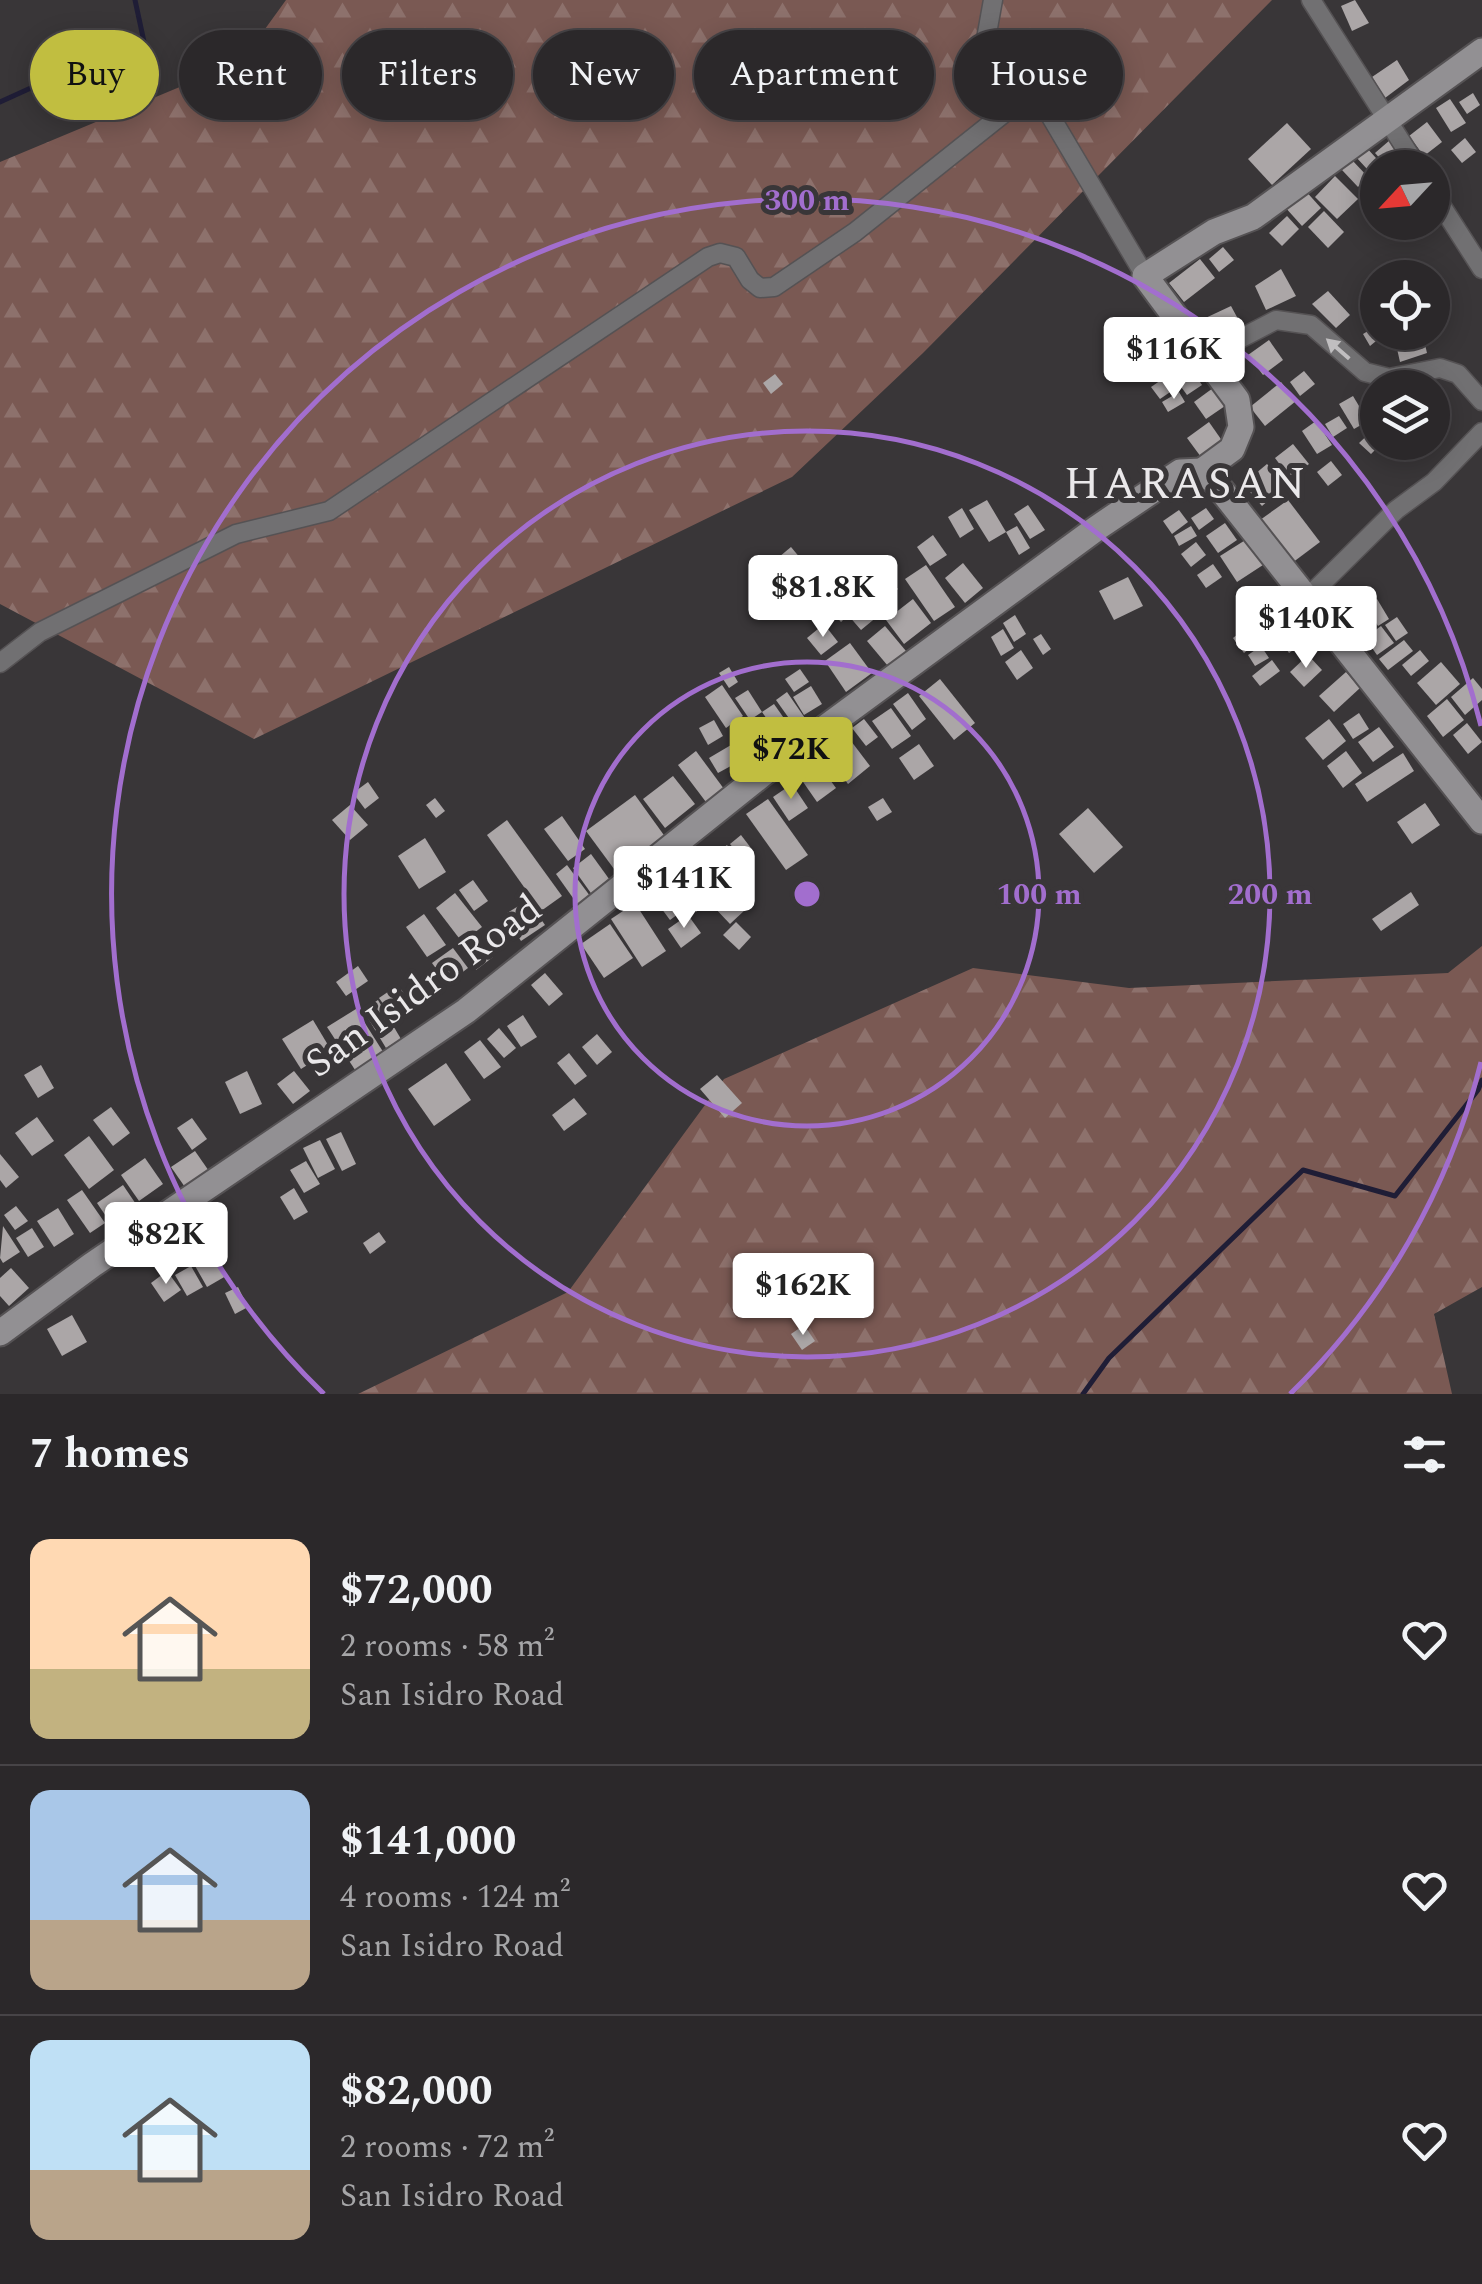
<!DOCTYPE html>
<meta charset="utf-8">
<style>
:root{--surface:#2b282a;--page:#333032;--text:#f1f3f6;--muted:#a6a6a8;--line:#474447;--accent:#c1be40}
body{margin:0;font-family:Spectral,serif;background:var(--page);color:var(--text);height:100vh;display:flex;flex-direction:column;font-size:38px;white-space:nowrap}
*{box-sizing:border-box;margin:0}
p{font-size:32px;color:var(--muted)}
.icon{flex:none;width:55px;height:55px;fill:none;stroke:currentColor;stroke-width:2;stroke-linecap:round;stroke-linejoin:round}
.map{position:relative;height:1394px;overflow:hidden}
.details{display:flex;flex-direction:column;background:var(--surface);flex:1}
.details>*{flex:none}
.top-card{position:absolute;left:30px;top:30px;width:1422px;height:90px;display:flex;gap:20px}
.needle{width:65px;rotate:244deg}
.controls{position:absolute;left:1360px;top:150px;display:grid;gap:20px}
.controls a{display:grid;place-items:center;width:90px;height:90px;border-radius:50%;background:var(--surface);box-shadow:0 5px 25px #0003,0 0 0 2px var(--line);font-size:50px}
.price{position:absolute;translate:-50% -85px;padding:0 22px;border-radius:10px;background:#fff;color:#222;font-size:32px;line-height:65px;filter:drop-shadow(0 2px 5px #0008)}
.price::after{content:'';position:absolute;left:50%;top:60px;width:30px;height:22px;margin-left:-15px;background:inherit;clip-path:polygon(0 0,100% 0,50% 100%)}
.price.selected{background:var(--accent);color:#111}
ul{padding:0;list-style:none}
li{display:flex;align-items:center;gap:30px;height:250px;padding:0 30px}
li+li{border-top:2px solid var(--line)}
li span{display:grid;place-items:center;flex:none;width:280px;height:200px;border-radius:20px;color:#555}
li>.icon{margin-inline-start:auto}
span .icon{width:120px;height:120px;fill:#fffc;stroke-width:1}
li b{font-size:42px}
h2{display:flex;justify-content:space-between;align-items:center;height:120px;padding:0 30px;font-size:42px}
.tag{padding:0 35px;border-radius:45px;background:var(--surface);box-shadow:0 5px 25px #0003,0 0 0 2px var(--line);font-size:35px;line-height:90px}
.tag.selected{background:var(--accent);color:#111}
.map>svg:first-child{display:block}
</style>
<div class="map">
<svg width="1482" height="1394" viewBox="0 0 1482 1394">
<defs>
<pattern id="forest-firs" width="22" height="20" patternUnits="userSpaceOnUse" patternTransform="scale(2.5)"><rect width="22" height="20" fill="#7a5953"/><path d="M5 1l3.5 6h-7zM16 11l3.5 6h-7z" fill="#8d716c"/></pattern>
</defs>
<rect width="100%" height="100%" fill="#393638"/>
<g fill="url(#forest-firs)">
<path d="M286,0H1272L923,353L792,477L254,739L0,604V162L242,61Z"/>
<path d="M1482,946V1287L1434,1314L1452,1394H358L568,1292L724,1079L973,968L1129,988L1448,973Z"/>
</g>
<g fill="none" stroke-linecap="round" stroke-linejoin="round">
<g stroke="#1f1d36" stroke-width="5">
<path d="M0,102L55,77L146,51L135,0"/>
<path d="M1083,1394L1109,1358L1303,1170L1395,1196L1478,1090L1482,1080"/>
</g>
</g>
<g fill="#aba6a7">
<path d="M1355,0L1369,23L1352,31L1341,6Z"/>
<path d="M1397,60L1409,80L1385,98L1372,77Z"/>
<path d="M1473,93L1480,105L1467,114L1459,102Z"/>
<path d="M1450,99L1466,123L1451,132L1436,108Z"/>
<path d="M1427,122L1442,142L1424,156L1409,136Z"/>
<path d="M1287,123L1311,149L1272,185L1248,159Z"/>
<path d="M1465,138L1476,152L1462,163L1451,150Z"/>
<path d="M1390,140L1399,151L1384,163L1375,153Z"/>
<path d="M1366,147L1385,168H1378V181L1356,157Z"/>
<path d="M1352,160L1368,177L1358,187L1342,170Z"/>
<path d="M1335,176L1358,199L1337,219L1315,197Z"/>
<path d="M1303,188L1321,208L1302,226L1284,206Z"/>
<path d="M1324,211L1344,232L1328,248L1308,227Z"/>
<path d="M1287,216L1299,229L1282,246L1269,233Z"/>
<path d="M1223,247L1234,260L1219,272L1209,259Z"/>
<path d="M1200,259L1215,278L1184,302L1169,283Z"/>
<path d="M1281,269L1296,296L1266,310L1255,286Z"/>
<path d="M1328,291L1350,315L1336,328L1312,304Z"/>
<path d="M1231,306L1244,330L1222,342L1213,328L1205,333L1199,321Z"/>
<path d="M1378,325V332H1387L1370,346L1363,334Z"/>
<path d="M1416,332H1422L1427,353L1400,362L1395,340Z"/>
<path d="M1269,340L1283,360L1263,375L1248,355Z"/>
<path d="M1304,371L1315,384L1300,396L1290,382Z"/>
<path d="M1194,373L1202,385L1187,395L1179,384Z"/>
<path d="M775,374L783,384L771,394L763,383Z"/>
<path d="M1167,376L1176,388L1160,399L1151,387Z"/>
<path d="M1281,382L1296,401L1265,426L1250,407Z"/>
<path d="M1213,388L1225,406L1206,419L1194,402Z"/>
<path d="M1179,392L1185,402L1168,412L1162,402Z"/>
<path d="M1353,396L1368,421L1354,429L1339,404Z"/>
<path d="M1339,416L1347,428L1333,437L1325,424Z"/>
<path d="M1316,421L1332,445L1317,454L1302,431Z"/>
<path d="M1209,422L1223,442L1201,457L1187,438Z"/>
<path d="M1374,429L1378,432V442H1383L1371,454L1359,443Z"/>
<path d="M1293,444L1309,464L1290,478L1275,458Z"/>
<path d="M1331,461L1342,475L1328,486L1317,472Z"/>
<path d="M1267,464L1286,485L1262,506L1243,484Z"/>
<path d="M987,500L1006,532L989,542L969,510Z"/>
<path d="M1288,500L1320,542L1292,563L1260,520Z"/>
<path d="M1028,505L1045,530L1030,539L1014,514Z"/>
<path d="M962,508L974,529L960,538L948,517Z"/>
<path d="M1206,508L1214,519L1199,530L1191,518Z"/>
<path d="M1179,510L1188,522L1172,534L1163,521Z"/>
<path d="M1225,523L1237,540L1218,553L1206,536Z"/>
<path d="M1017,526L1030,548L1019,555L1006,532Z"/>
<path d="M1191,526L1197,536L1179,546L1174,536Z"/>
<path d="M933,535L947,555L930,566L917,547Z"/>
<path d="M1247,539L1263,565L1237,582L1220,556Z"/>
<path d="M1196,542L1206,555L1191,567L1181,554Z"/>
<path d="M791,547L806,565L795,575L779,557Z"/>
<path d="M963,563L983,588L965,603L945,578Z"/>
<path d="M1213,564L1222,577L1206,588L1197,575Z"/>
<path d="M926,565L955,607L934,621L905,579Z"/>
<path d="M884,573L898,589L881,605L867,589Z"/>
<path d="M1128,577L1143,606L1114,620L1099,591Z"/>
<path d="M843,583L862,603L852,613L866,601L878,616L861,630L848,615L841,622L822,601Z"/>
<path d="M1273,591L1281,601L1252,623L1244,612Z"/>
<path d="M913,599L931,623L904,644L886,620Z"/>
<path d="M1377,599L1389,619L1378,626L1365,606Z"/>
<path d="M1288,601L1297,613L1263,638L1254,626Z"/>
<path d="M1015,615L1026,634L1014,642L1003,623Z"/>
<path d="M1301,616L1314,636L1289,653L1275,633Z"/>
<path d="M1397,617L1408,633L1396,641L1385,625Z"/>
<path d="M824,624L838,642L821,655L807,638Z"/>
<path d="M885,626L911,657L893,672L867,641Z"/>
<path d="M1381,626L1394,643L1377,655L1365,638Z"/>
<path d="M1247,627L1258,641L1244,653L1233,638Z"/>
<path d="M1003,629L1014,648L1001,656L991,637Z"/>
<path d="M1041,634L1051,649L1043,655L1033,639Z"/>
<path d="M1404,640L1413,651L1388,670L1379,659Z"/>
<path d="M850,643L872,673L846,692L825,661Z"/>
<path d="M1261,646L1269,658L1255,666L1248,655Z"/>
<path d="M1021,650L1033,668L1017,680L1005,662Z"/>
<path d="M1420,650L1429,661L1411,676L1402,665Z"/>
<path d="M1308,655L1322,670L1304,687L1290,672Z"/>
<path d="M1272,660L1280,671L1260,686L1252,676Z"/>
<path d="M1441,662L1460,684L1436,705L1417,683Z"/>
<path d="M729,667L738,682L729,688L719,673Z"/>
<path d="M800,669L809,682L794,692L785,679Z"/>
<path d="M1346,672L1360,688L1334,712L1319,696Z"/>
<path d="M1473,678L1482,689V700L1465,715L1451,697Z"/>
<path d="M940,679L975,723L954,740L919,696Z"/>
<path d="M722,685L743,716L726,728L705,697Z"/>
<path d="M811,686L822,704L804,715L793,697Z"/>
<path d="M748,690L762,712L750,720L735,698Z"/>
<path d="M787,692L809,724L798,731L776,700Z"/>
<path d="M908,693L926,719L912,730L893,704Z"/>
<path d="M1447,699L1464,720L1443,737L1427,716Z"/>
<path d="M774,704L795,734L783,742L762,712Z"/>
<path d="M891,708L911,736L892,749L872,721Z"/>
<path d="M1359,713L1369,729L1353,739L1343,724Z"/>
<path d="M864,719L878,737L866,746L852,728Z"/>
<path d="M1329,719L1346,741L1323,760L1305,738Z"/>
<path d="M714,720L723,736L708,745L699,728Z"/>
<path d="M1467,723L1482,742L1468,754L1453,735Z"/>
<path d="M1379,727L1394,747L1373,762L1358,742Z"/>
<path d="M753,731L769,759L751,770L735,742Z"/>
<path d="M851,741L870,766L848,784L829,758Z"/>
<path d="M919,744L934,766L914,780L899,758Z"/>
<path d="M731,745L740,761L718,773L709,758Z"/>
<path d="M696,751L727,793L709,806L678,765Z"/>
<path d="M1346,751L1362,773L1343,788L1327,766Z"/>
<path d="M1403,753L1414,771L1367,802L1355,784Z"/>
<path d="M819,765L836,788L817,802L801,779Z"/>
<path d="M673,776L695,804L665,828L643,799Z"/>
<path d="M368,782L379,798L365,809L353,793Z"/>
<path d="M792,784L808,808L789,821L773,797Z"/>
<path d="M635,795L666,838L617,873L586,831Z"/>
<path d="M435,798L445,811L436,818L426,805Z"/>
<path d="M883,798L892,812L877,821L868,807Z"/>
<path d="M768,799L808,855L786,870L746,814Z"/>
<path d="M1425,803L1440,825L1412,844L1397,822Z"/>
<path d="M350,805L368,825L350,840L332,820Z"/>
<path d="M1088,808L1123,847L1094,873L1059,834Z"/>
<path d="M562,816L585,849L568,861L544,829Z"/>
<path d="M507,820L562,896L541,911L487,835Z"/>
<path d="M741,835L754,852L743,860L730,844Z"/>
<path d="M425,838L446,872L419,889L398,856Z"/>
<path d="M727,845L741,865L728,875L714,855Z"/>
<path d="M708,853L732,887L696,912L673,877Z"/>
<path d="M591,854L612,883L593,896L573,868Z"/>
<path d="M567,865L590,896L578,905L556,874Z"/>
<path d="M668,879L689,906L670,920L650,893Z"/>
<path d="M473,880L488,901L474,911L459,890Z"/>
<path d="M728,891L746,909L730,924L713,906Z"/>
<path d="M1411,892L1419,905L1381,931L1372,919Z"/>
<path d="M455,893L482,927L462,942L436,908Z"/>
<path d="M528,900L545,925L521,941L504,915Z"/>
<path d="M635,903L666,951L642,967L611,919Z"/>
<path d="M424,914L446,945L427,957L406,927Z"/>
<path d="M688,915L701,933L681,948L668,929Z"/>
<path d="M736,922L751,937L739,950L723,935Z"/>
<path d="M610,924L633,958L604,978L581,944Z"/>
<path d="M477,936L493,957L476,970L460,949Z"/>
<path d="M453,948L468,968L447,984L432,963Z"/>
<path d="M358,966L368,981L346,996L336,982Z"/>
<path d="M545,973L563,994L549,1006L531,985Z"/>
<path d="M398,985L412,1005L394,1019L379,998Z"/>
<path d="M378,1000L401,1039L386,1048L363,1010Z"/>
<path d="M356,1009L387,1058L359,1076L327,1027Z"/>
<path d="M523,1015L537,1037L521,1047L507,1026Z"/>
<path d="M313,1020L331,1050L301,1069L282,1039Z"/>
<path d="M499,1028L516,1048L504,1058L487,1039Z"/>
<path d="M597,1034L612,1052L597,1065L582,1047Z"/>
<path d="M480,1040L501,1067L484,1079L464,1052Z"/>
<path d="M569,1053L587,1076L575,1085L557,1063Z"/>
<path d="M446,1063L471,1100L434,1126L408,1089Z"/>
<path d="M41,1065L54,1088L38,1098L24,1075Z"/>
<path d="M247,1071L262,1104L240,1114L225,1082Z"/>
<path d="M294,1071L310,1091L293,1104L277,1084Z"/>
<path d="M717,1075L742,1103L725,1118L700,1089Z"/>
<path d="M574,1098L587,1114L564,1131L552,1115Z"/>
<path d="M111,1107L130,1133L113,1146L93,1120Z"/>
<path d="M37,1117L54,1141L32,1156L15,1133Z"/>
<path d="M192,1118L207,1139L192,1150L177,1128Z"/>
<path d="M341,1132L356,1164L342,1171L326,1139Z"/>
<path d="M89,1136L114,1170L89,1189L64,1155Z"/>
<path d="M320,1140L335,1169L318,1178L303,1148Z"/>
<path d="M195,1151L211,1174L187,1190L171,1167Z"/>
<path d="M0,1154L19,1177L6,1188L0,1180Z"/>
<path d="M145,1158L163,1184L139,1201L121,1175Z"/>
<path d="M306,1161L320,1184L304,1193L290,1170Z"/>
<path d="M123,1185L144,1216L118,1234L97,1203Z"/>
<path d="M294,1188L308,1212L294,1220L280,1197Z"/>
<path d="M82,1190L105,1223L90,1233L67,1200Z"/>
<path d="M16,1206L28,1221L15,1230L4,1215Z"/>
<path d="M58,1208L74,1234L54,1247L37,1221Z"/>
<path d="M3,1226L20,1252L3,1263L0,1258Z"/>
<path d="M32,1228L44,1247L28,1257L16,1238Z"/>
<path d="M379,1232L386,1242L370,1254L363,1243Z"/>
<path d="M212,1253L226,1276L207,1287L194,1264Z"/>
<path d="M191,1266L203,1287L187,1296L175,1275Z"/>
<path d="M11,1268L29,1288L9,1306L0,1296V1278Z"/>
<path d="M167,1271L181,1290L164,1302L151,1283Z"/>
<path d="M238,1287L248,1307L235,1314L225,1293Z"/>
<path d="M72,1315L87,1342L62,1356L47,1329Z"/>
<path d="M804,1325L815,1341L802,1350L791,1334Z"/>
</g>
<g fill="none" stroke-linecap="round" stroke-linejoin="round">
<defs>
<g id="street">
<path d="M993,0L986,39L1011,107"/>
<path d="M1311,0L1418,168"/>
<path d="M1432,191L1482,269"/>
<path d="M1205,357L1276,320L1311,325L1365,372L1389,378L1440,368L1458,374L1482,401"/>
<path d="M1307,598L1396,510L1434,482L1482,432"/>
<path d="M0,663L40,632L236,534L329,511L708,257L720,253L736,257L750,280L760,288L774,287L855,232L1018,102H1033L1048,112L1145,276"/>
</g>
<g id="secondary">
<path d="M1202,471L1232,449L1241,427L1237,400L1145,276L1214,232L1253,217L1482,51"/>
<path d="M0,1333L92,1265L466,1011L765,772L1097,528L1180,472L1202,471L1215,482L1482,821"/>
</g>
</defs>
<use href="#street" stroke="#555254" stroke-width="21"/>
<use href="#secondary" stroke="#555254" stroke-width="29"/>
<use href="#street" stroke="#717072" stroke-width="18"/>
<use href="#secondary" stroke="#929093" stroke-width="25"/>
</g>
<defs><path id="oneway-solid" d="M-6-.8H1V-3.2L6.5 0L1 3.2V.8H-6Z" transform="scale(2.5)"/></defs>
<use fill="#c0bec0" href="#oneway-solid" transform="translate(1338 349) rotate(-139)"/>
<g fill="none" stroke="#a26ece" stroke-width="5">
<circle cx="807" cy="894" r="232"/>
<circle cx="807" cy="894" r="463"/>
<path d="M1481 1062A695 695 0 0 1 1290 1394M324 1394A695 695 0 1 1 1481 726"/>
</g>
<g text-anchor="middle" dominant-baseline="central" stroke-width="10" stroke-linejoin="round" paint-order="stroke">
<g font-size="40" fill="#eae8ea" stroke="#393638">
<text transform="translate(424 987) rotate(-36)">San Isidro Road</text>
</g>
<g font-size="45" letter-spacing="2.5" fill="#eae8ea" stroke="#393638">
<text x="1186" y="484">HARASAN</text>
</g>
</g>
<circle cx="807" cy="894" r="15" fill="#a26ece" stroke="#393638" stroke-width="5"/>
<g font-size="30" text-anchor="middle" font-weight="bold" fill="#a26ece" stroke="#393638" stroke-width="10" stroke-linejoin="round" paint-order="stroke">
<text x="807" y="210">300 m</text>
<text x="1039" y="904">100 m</text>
<text x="1270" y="904">200 m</text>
</g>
</svg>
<div class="controls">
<a><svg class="needle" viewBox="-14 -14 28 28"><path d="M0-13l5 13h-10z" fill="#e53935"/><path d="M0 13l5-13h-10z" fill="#a6a6a8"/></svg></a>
<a><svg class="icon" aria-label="locate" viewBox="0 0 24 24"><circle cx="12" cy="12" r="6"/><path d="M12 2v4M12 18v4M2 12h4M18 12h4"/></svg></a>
<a><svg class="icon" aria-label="layers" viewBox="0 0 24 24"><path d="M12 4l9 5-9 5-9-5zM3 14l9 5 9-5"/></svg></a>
</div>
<b class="price" style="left:1174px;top:402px">$116K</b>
<b class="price" style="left:823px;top:640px">$81.8K</b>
<b class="price" style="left:1306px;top:671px">$140K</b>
<b class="price selected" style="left:791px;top:802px">$72K</b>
<b class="price" style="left:684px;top:931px">$141K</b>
<b class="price" style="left:166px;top:1287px">$82K</b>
<b class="price" style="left:803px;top:1338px">$162K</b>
<div class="top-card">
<a class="tag selected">Buy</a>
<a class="tag">Rent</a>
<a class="tag">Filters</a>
<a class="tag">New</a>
<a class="tag">Apartment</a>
<a class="tag">House</a>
</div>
</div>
<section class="details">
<h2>7 homes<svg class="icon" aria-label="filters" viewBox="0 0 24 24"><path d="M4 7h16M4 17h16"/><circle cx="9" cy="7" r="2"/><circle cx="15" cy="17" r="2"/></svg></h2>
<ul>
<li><span style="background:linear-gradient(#ffd9b3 65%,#c2b280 0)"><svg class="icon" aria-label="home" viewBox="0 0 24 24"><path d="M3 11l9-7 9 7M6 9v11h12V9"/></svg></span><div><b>$72,000</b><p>2 rooms · 58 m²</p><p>San Isidro Road</p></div><svg class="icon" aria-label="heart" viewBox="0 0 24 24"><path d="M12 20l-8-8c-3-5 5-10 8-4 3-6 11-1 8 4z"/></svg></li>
<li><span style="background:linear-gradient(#a9c7e8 65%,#b9a48a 0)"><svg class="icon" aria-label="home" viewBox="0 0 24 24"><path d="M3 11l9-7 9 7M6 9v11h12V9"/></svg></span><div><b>$141,000</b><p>4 rooms · 124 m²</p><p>San Isidro Road</p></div><svg class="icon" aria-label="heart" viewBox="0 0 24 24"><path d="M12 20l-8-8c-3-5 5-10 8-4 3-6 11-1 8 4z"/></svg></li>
<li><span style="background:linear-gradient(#bfe0f5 65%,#b9a48a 0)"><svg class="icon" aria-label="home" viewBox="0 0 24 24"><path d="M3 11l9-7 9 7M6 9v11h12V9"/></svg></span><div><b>$82,000</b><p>2 rooms · 72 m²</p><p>San Isidro Road</p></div><svg class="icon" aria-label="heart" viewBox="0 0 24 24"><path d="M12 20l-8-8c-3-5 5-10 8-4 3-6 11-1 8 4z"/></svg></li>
</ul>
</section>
